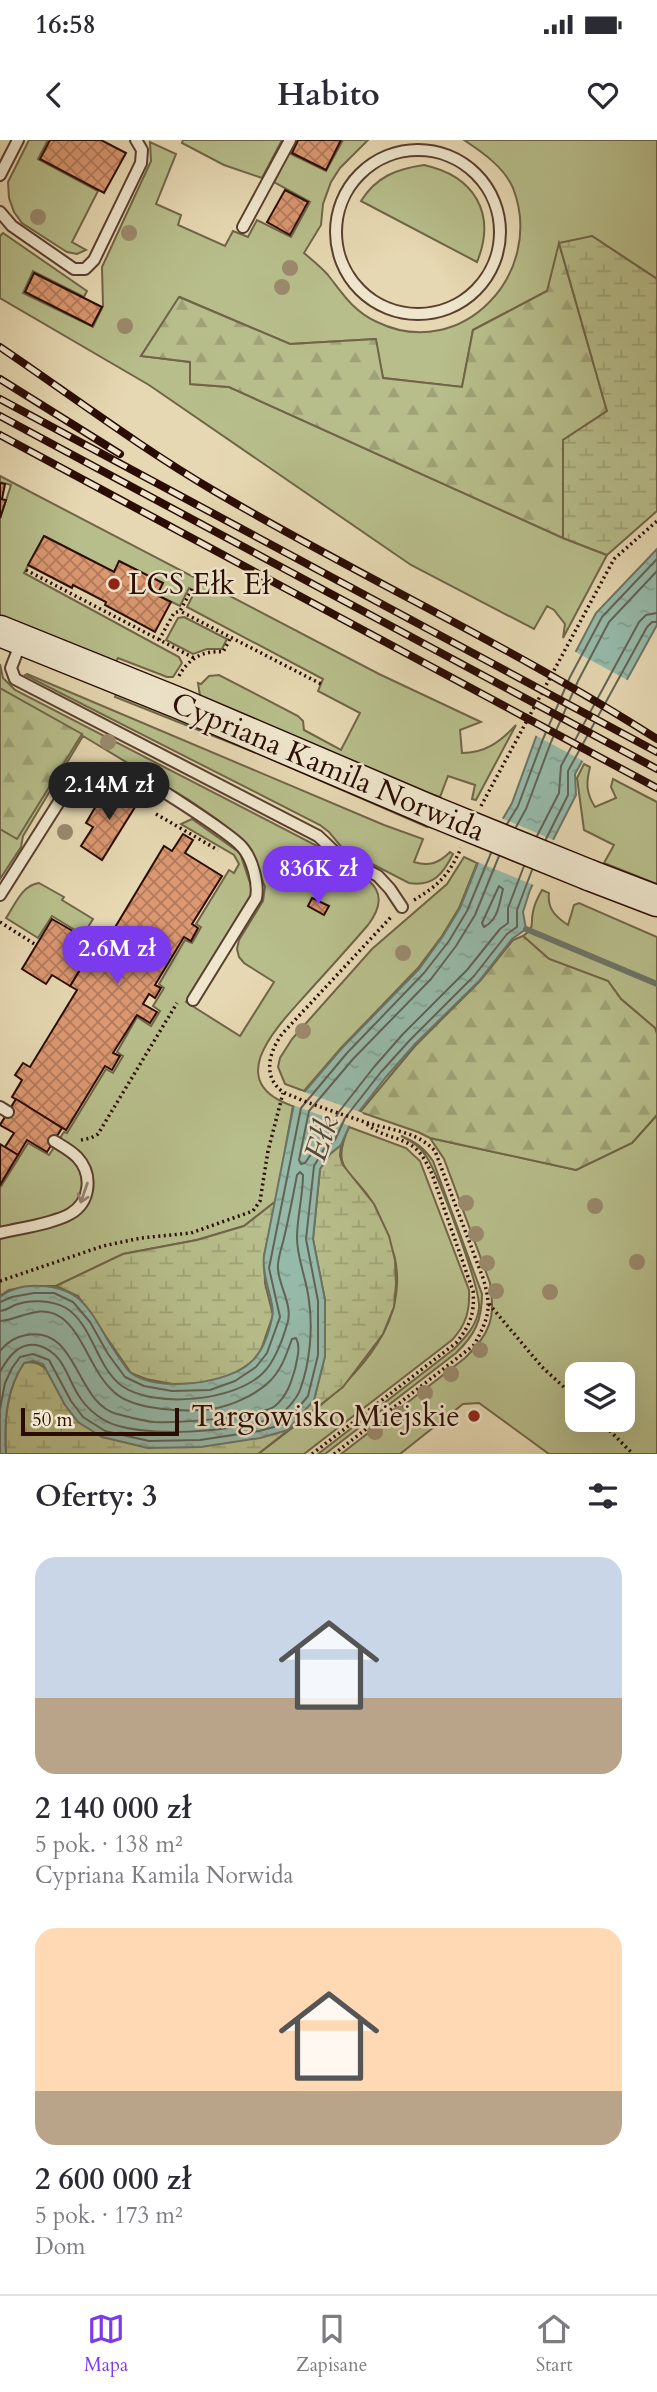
<!DOCTYPE html>
<html lang="pl">
<meta charset="utf-8">
<style>
:root{--surface:#fff;--page:#f2f2f3;--text:#2b2b33;--muted:#7c7c81;--line:#e1e1e2;--accent:#7c3aed}
body{margin:0;font-family:Cardo,serif;background:var(--page);color:var(--text);height:100vh;display:flex;flex-direction:column;font-size:26px;white-space:nowrap}
*{box-sizing:border-box;margin:0}
p{font-size:23px;color:var(--muted)}
.icon{flex:none;width:38px;height:38px;fill:none;stroke:currentColor;stroke-width:2;stroke-linecap:round;stroke-linejoin:round}
.map{position:relative;height:1314px;overflow:hidden}
.side{display:flex;flex-direction:column;background:var(--surface);flex:1}
.side>*{flex:none}
.tools{position:absolute;left:565px;top:1222px;display:grid;gap:14px}
.tools a{display:grid;place-items:center;width:70px;height:70px;border-radius:14px;background:var(--surface);box-shadow:0 7px 28px #0002;font-size:35px}
.scale{position:absolute;left:21px;bottom:18px;width:158px;box-sizing:border-box;padding-left:7px;border:4px solid #2a0c03;border-top:0;font-size:19px;line-height:24px;white-space:nowrap;color:#2a0c03;-webkit-text-stroke:5px #efe6cd;paint-order:stroke}
.price{position:absolute;translate:-50% -60px;padding:0 16px;border-radius:24px;background:var(--accent);color:#fff;font-size:23px;line-height:46px;filter:drop-shadow(0 2px 4px #0008)}
.price::after{content:'';position:absolute;left:50%;top:42px;width:21px;height:16px;margin-left:-10px;background:inherit;clip-path:polygon(0 0,100% 0,50% 100%)}
.price.active{background:#222;color:#fff}
ul{padding:0;list-style:none}
li{display:grid;align-content:center;gap:14px;height:371px;padding:0 35px}
li span{display:grid;place-items:center;height:217px;border-radius:21px;color:#555}
li>.icon{margin-inline-start:auto}
span .icon{width:126px;height:126px;fill:#fffc;stroke-width:1}
li b{font-size:30px}
h2{display:flex;justify-content:space-between;align-items:center;height:84px;padding:0 35px;font-size:30px}
.status{display:flex;justify-content:space-between;align-items:center;height:49px;padding:0 35px;background:var(--surface);direction:ltr}
.status svg{height:19px;fill:currentColor}
header{display:flex;justify-content:space-between;align-items:center;height:91px;padding:0 35px;background:var(--surface);font-size:32px;font-weight:700}
.dock{display:flex;justify-content:space-around;align-items:center;height:98px;border-top:2px solid var(--line);background:var(--surface);font-size:19px;color:var(--muted)}
.dock a{display:grid;justify-items:center;gap:4px}
.dock .active{color:var(--accent)}
.map>svg:first-child{display:block}
</style>
<div class="status"><b>16:58</b><svg viewBox="0 0 49 12"><path d="M0 12V9h3v3zM5 12V6h3v6zM10 12V3h3v9zM15 12V0h3v12zM26 1h20v11H26zM47 4h2v5h-2z"/></svg></div>
<header><svg class="icon" aria-label="back" viewBox="0 0 24 24"><path d="M15 5l-7 7 7 7"/></svg>Habito<svg class="icon" aria-label="heart" viewBox="0 0 24 24"><path d="M12 20l-8-8c-3-5 5-10 8-4 3-6 11-1 8 4z"/></svg></header>
<div class="map">
<svg width="657" height="1314" viewBox="0 0 657 1314">
<defs>
<pattern id="forest-firs" width="22" height="20" patternUnits="userSpaceOnUse" patternTransform="scale(1.75)"><rect width="22" height="20" fill="#b7be8b"/><path d="M5 1l3.5 6h-7zM16 11l3.5 6h-7z" fill="#9ea276"/></pattern>
<pattern id="wetland-marsh" width="20" height="14" patternUnits="userSpaceOnUse" patternTransform="scale(1.75)"><rect width="20" height="14" fill="#b7be8b"/><path d="M1 5h8M5 5V1M11 12h8M15 12V8" fill="none" stroke="#9ea276"/></pattern>
<pattern id="water-ripples" width="26" height="14" patternUnits="userSpaceOnUse" patternTransform="scale(1.75)"><rect width="26" height="14" fill="#96baaa"/><path d="M2 4q2-2 4 0t4 0M15 11q2-2 4 0t4 0" fill="none" stroke="#819f91"/></pattern>
<pattern id="building-cross-hatch" width="8" height="8" patternUnits="userSpaceOnUse" patternTransform="scale(1.75)"><rect width="8" height="8" fill="#db9871"/><path d="M0 0l8 8M0 8l8-8" fill="none" stroke="#b27a5b"/></pattern>
</defs>
<rect width="100%" height="100%" fill="#e6d8b2"/>
<filter id="stains"><feTurbulence type="fractalNoise" baseFrequency=".00286" numOctaves="4"/><feColorMatrix values="0 0 0 0 .2 0 0 0 0 .09 0 0 0 0 .02 0 0 0 .5 -.17"/></filter>
<radialGradient id="worn" r=".72"><stop offset=".6" stop-color="#630" stop-opacity="0"/><stop offset="1" stop-color="#630" stop-opacity=".3"/></radialGradient>
<g fill="#b7be8b" stroke="#706547" stroke-width="2" fill-rule="evenodd">
<path d="M29,0H48L38,19L98,51L72,102L86,110L77,114L67,112L22,83L14,72L9,58L8,42Z"/>
<path d="M183,0H282L262,38L224,25L182,3Z"/>
<path d="M343,0H368L340,28L331,42L323,64L321,85L304,113C312,120 321,127 328,135C343,154 353,171 377,182C462,223 546,133 513,48C504,27 482,12 464,0H657V139L592,96L547,151L473,190L462,247L383,238L375,199L290,204L180,157L141,216L190,222V244L229,247L563,398L607,415L563,498L565,484L554,470L547,466L534,489L411,425L149,245L0,158V96L3,93L87,151L84,157L33,131L23,153L93,187L103,166L102,127L151,21L150,2L176,14L156,64L181,75L178,85L225,106L233,91L248,97L257,80L291,97L310,62L274,42L289,13L326,31Z"/>
<path d="M424,25C474,36 497,73 477,122L361,61C376,37 396,29 424,25Z"/>
<path d="M0,336L379,534L481,582L460,590L462,613C485,613 500,602 516,585L476,660L472,659L475,645L448,636L440,657L424,652L200,556L198,543L201,544L209,536L219,535L298,576L303,581L304,590L341,610L360,573L318,551L323,539L187,467L195,451L189,448L180,466L157,455L162,443L120,421L114,432L44,396L24,433L179,517L182,523L173,537H167L118,518L114,526L0,479V379L11,345L0,342Z"/>
<path d="M184,477L227,499L222,509H207L193,514L166,500L178,478Z"/>
<path d="M0,524L3,538L15,550L323,709C347,734 402,740 368,785C349,807 330,828 310,850C281,883 219,941 293,966L276,1061L244,1086L197,1100L123,1114L56,1146H33L9,1150L0,1156V1048L28,1003L49,1015L64,992L67,993L106,929L113,933L123,916L117,912L137,877L151,886L160,871L153,866L164,848L159,844L185,800L192,803L201,787L196,784L229,730L234,733L239,724L234,715L181,684L192,679L240,713L251,746V755L186,862L240,896L274,842L244,823L239,817L237,809L239,800L263,761L265,747L248,705L218,680L189,660L83,596L23,696L21,707L0,739Z"/>
<path d="M27,534L384,685L423,699L414,722C429,727 439,723 450,712L453,714C443,734 433,747 409,743L343,709L329,692L320,685L25,535Z"/>
<path d="M117,552L429,684L427,687L264,616L115,557Z"/>
<path d="M584,624L590,627C586,643 586,653 595,667L616,658L611,647L613,639L657,662V744L604,723L614,705L584,690L577,638Z"/>
<path d="M464,717L477,723L459,768L442,796L418,828L341,908L304,951L285,944L278,927L280,918L292,899L372,809L447,744Z"/>
<path d="M39,743L64,757L62,760L93,779L83,795L52,776L38,798L6,778C15,765 22,745 39,743Z"/>
<path d="M542,750L549,753C547,769 556,777 568,785L574,765L579,763L657,797V894L655,888L621,859L608,841L549,819L523,796C536,787 530,784 533,772C534,764 538,757 542,750Z"/>
<path d="M657,975V1314H549L479,1263L463,1264L400,1314H341L465,1218C490,1194 496,1178 490,1143L444,1019L430,998L576,1030L632,1003ZM578,1234H623V1279H578Z"/>
<path d="M349,987L406,1008L420,1021L469,1150C470,1171 466,1185 452,1200L304,1314H258C316,1269 413,1207 395,1119C393,1109 387,1099 384,1089C381,1081 378,1072 374,1065C355,1030 328,1033 349,987Z"/>
<path d="M401,996C416,1002 424,1008 433,1021L482,1154C482,1180 475,1195 456,1213L325,1314H318L454,1209C466,1197 477,1185 479,1168C481,1149 438,1034 426,1016C420,1006 411,1001 401,996Z"/>
</g>
<g fill="url(#forest-firs)" stroke="#706547" stroke-width="2">
<path d="M559,103L607,271L563,300V398L229,247L190,244V222L141,216L179,157L290,204L376,199L383,238L462,247L473,190L547,151Z"/>
<path d="M0,548L82,594L17,699L0,689Z"/>
<path d="M523,796L549,819L608,841L621,859L655,888L657,894V975L632,1003L576,1030L430,998L418,992L360,972L415,906L480,841L513,800Z"/>
</g>
<g fill="url(#wetland-marsh)" stroke="#706547" stroke-width="2">
<path d="M592,96L657,139V371L607,415L563,398V300L607,271L559,103Z"/>
<path d="M341,1005L340,1016L343,1025L374,1064L389,1096L395,1120L396,1144L394,1167L383,1194L343,1247L258,1314H6C4,1282 6,1249 24,1223C49,1217 56,1247 65,1265L314,1260L325,1216V1160L313,1099L320,1029L330,1014Z"/>
<path d="M276,1061L264,1116L265,1143L273,1175L261,1210L252,1222L232,1235L209,1243L172,1244L146,1239L131,1233L78,1156L56,1146L123,1114L197,1100L244,1086Z"/>
</g>
<path fill="url(#water-ripples)" stroke="#6b7467" stroke-width="2" d="M657,409V485L575,634L576,655L554,698L530,750L523,772L526,789L512,799L479,841L415,904L386,937L351,982L341,1005L330,1014L320,1029L313,1099L325,1160V1216L314,1260L288,1290L260,1298L201,1307L148,1308L102,1297L78,1282L65,1265L43,1224L33,1221L24,1223C6,1249 4,1282 6,1314H0V1157C11,1148 26,1145 40,1146C89,1147 94,1183 118,1216C122,1221 126,1229 131,1233C157,1253 230,1244 252,1221C263,1211 269,1192 272,1178C276,1163 261,1138 264,1116L294,964L342,908L419,829L443,796L460,768L480,718L512,663L536,597L564,534L596,473Z"/>
<g fill="#e6d8b2">
<path d="M572,510L629,541L585,622L533,594Z"/>
<path d="M499,677L556,701L536,746L475,721Z"/>
<path d="M301,951L363,973L353,987L290,964Z"/>
</g>
<g fill="none" stroke-linecap="round" stroke-linejoin="round">
<g stroke="#606356" stroke-width="2">
<path d="M507,684L518,666L543,599L570,537L602,477L657,419"/>
<path d="M516,687L526,669L551,602L578,541L609,482L657,431"/>
<path d="M537,696L559,653L561,626L639,482L646,475L657,473"/>
<path d="M546,699L568,655V631L647,487L652,482H657"/>
<path d="M499,716L475,775L456,806L431,839L353,919L309,971L299,1020L301,1024L305,1023L318,1004L328,995L338,973L374,927L403,894L467,830L500,789L508,783V768L524,726"/>
<path d="M499,746L503,749C499,765 498,780 484,787L482,783Z"/>
<path d="M0,1162L12,1157L34,1153H54L73,1162L90,1182L108,1214L125,1237L144,1246L172,1251L210,1250L235,1241L256,1227L267,1213L280,1177L269,1128L301,968L347,913L424,833L449,801L467,771L491,713"/>
<path d="M0,1171C7,1170 9,1168 15,1165C29,1159 52,1160 66,1168C93,1185 96,1227 122,1246C155,1269 235,1261 263,1233C276,1220 283,1199 288,1181C292,1164 279,1146 278,1129C277,1119 282,1107 284,1098C289,1077 293,1056 297,1035L300,1032L303,1035C303,1056 297,1077 297,1098C297,1119 307,1140 309,1161C313,1189 310,1223 300,1250C297,1258 284,1274 276,1277C240,1292 138,1300 104,1280C94,1274 87,1268 81,1259C67,1240 65,1214 40,1206C20,1200 8,1217 0,1232"/>
<path d="M0,1181C20,1180 40,1162 62,1178C84,1195 92,1233 114,1252C134,1271 186,1272 212,1269C231,1266 256,1255 270,1241C282,1229 286,1215 292,1199L296,1198C301,1207 297,1219 295,1229C291,1243 287,1256 275,1266C260,1278 175,1283 154,1282C142,1281 129,1277 117,1274C75,1263 78,1185 26,1195C15,1197 7,1202 0,1211"/>
<path d="M0,1269L5,1243L12,1228L20,1217L33,1214L49,1220L71,1261L83,1277L105,1291L149,1301L200,1300L259,1291L285,1284L308,1256L318,1215V1161L306,1099L314,1026L324,1009L335,1000L345,978L381,932L410,900L474,836L507,794L517,787V770L532,730"/>
</g>
<path stroke="#6b7467" stroke-width="6" d="M526,789L657,844"/>
</g>
<g fill="url(#building-cross-hatch)" stroke="#2a0c03" stroke-width="2">
<path d="M50,0H101L126,13L104,53L40,19Z"/>
<path d="M298,0H341L326,30L292,13Z"/>
<path d="M285,50L308,62L290,95L267,82Z"/>
<path d="M34,133L102,167L92,186L25,152Z"/>
<path d="M0,343L5,344L2,359H0Z"/>
<path d="M0,359L6,360L0,378Z"/>
<path d="M44,396L114,432L119,421L163,443L157,455L171,462L155,492L105,465L106,462L73,445L72,448L28,425Z"/>
<path d="M119,646L140,659L102,720L81,706L93,687L86,683L100,659L107,664Z"/>
<path d="M183,694L193,700L185,713L222,736L192,784L198,788L191,801L184,797L155,845L161,848L155,858L149,854L143,864L157,872L150,883L137,875L113,913L120,916L112,930L105,926L66,990L12,957L22,940L15,935L23,923L30,927L77,850L70,846L89,815L96,819L164,706L172,711Z"/>
<path d="M312,758L329,766L324,775L308,766Z"/>
<path d="M52,779L78,794L72,804L89,815L70,846L52,835L46,844L22,829Z"/>
<path d="M16,959L62,988L47,1012L27,1000L18,1015L5,1007L14,993L0,985Z"/>
<path d="M0,1004L18,1015L0,1045Z"/>
</g>
<g fill="none" stroke-linecap="round" stroke-linejoin="round">
<defs>
<g id="lane">
<circle cx="418" cy="92" r="82"/>
<path d="M0,35L18,0"/>
<path d="M0,72L12,86L74,129H85L94,120L141,23L142,10L136,0"/>
<path d="M243,87L290,0"/>
<path d="M21,502L11,528L15,539L318,696L337,714L378,736L390,749L402,767"/>
<path d="M0,755L69,646C83,635 106,628 125,631C138,633 231,694 242,707C252,718 259,743 256,758L193,860"/>
<path d="M0,967L8,972"/>
<path d="M0,1093C20,1088 52,1084 70,1074C91,1062 93,1034 77,1017C70,1010 62,1006 54,1001"/>
</g>
<g id="secondary">
<path d="M0,491L181,564L434,672"/>
<path d="M589,735L657,761"/>
</g>
</defs>
<use href="#lane" stroke="#593f2f" stroke-width="14"/>
<use href="#secondary" stroke="#2a0c03" stroke-width="33"/>
<g stroke="#2a0c03" stroke-width="3.5" stroke-dasharray="2 3.5" stroke-linecap="butt">
<path d="M26,430L194,518"/>
<path d="M192,449L180,471L321,544"/>
<path d="M159,500L174,473L180,471"/>
<path d="M179,536C188,519 203,510 223,512L231,497"/>
<path d="M481,666L614,419L657,381"/>
<path d="M156,674L218,710"/>
<path d="M414,760C439,745 449,735 461,708"/>
<path d="M0,782L36,805"/>
<path d="M81,1000L91,998L98,994L177,863"/>
<path d="M0,1141L103,1106L141,1098L191,1093L253,1071L260,1061L268,1011L283,953"/>
<path d="M489,1164L542,1227L578,1260"/>
<path d="M598,1279L633,1314"/>
<path d="M312,1314L456,1203C470,1186 475,1173 473,1151L432,1034C428,1026 424,1017 417,1010C403,996 382,998 367,984"/>
<path d="M334,1314L474,1205C489,1178 492,1167 483,1138L435,1011C417,991 389,990 365,982C338,973 309,964 283,952C262,937 269,912 282,894L391,777"/>
</g>
<use href="#lane" stroke="#efe6cd" stroke-width="10"/>
<use href="#secondary" stroke="#efe6cd" stroke-width="30"/>
<defs>
<g id="rail">
<path d="M0,207C72,256 141,308 216,352C362,438 515,508 657,599"/>
<path d="M0,239L120,314"/>
<path d="M0,259L657,612"/>
<path d="M0,276L657,629"/>
<path d="M0,295L657,648"/>
</g>
</defs>
<use href="#rail" stroke="#2a0c03" stroke-width="8"/>
<use href="#rail" stroke="#efe6cd" stroke-width="5" stroke-dasharray="16" stroke-linecap="butt"/>
<defs>
<path id="secondary-bridge" d="M434,672L589,735"/>
</defs>
<use href="#secondary-bridge" stroke="#2a0c03" stroke-width="33" stroke-linecap="butt"/>
<use href="#secondary-bridge" stroke="#efe6cd" stroke-width="30"/>
</g>
<g fill="#9a8a6c">
<circle cx="38" cy="77" r="8"/>
<circle cx="129" cy="93" r="8"/>
<circle cx="290" cy="128" r="8"/>
<circle cx="282" cy="147" r="8"/>
<circle cx="125" cy="186" r="8"/>
<circle cx="108" cy="602" r="8"/>
<circle cx="92" cy="649" r="8"/>
<circle cx="65" cy="692" r="8"/>
<circle cx="403" cy="813" r="8"/>
<circle cx="303" cy="891" r="8"/>
<circle cx="466" cy="1063" r="8"/>
<circle cx="595" cy="1066" r="8"/>
<circle cx="476" cy="1094" r="8"/>
<circle cx="637" cy="1122" r="8"/>
<circle cx="487" cy="1123" r="8"/>
<circle cx="496" cy="1151" r="8"/>
<circle cx="550" cy="1152" r="8"/>
<circle cx="480" cy="1210" r="8"/>
<circle cx="451" cy="1234" r="8"/>
<circle cx="425" cy="1253" r="8"/>
<circle cx="399" cy="1274" r="8"/>
<circle cx="375" cy="1292" r="8"/>
</g>
<defs><path id="oneway-shaft" d="M-6 0H5M1.5-3L5.5 0L1.5 3" fill="none" stroke-width="1.6" stroke-linecap="round" stroke-linejoin="round" transform="scale(1.75)"/></defs>
<use stroke="#968472" href="#oneway-shaft" transform="translate(84 1053) rotate(109)"/>
<g fill="#8f2418" stroke="#efe6cd" stroke-width="2.5">
<circle cx="114" cy="444" r="7"/>
<circle cx="474" cy="1276" r="7"/>
</g>
<g text-anchor="middle" dominant-baseline="central" stroke-width="5" stroke-linejoin="round" paint-order="stroke">
<g font-size="30" fill="#2a0c03" stroke="#efe6cd" text-anchor="start">
<text x="128" y="444">LCS Ełk Eł</text>
<text x="460" y="1276" text-anchor="end">Targowisko Miejskie</text>
</g>
<g font-size="30" fill="#2a0c03" stroke="#efe6cd">
<text transform="translate(328 627) rotate(23)">Cypriana Kamila Norwida</text>
</g>
<g font-size="32" font-style="italic" fill="#50493d" stroke="#efe6cd">
<text transform="translate(322 998) rotate(-71)">Ełk</text>
</g>
</g>
<rect width="100%" height="100%" filter="url(#stains)"/>
<rect width="100%" height="100%" fill="url(#worn)"/>
</svg>
<div class="tools">
<a><svg class="icon" aria-label="layers" viewBox="0 0 24 24"><path d="M12 4l9 5-9 5-9-5zM3 14l9 5 9-5"/></svg></a>
</div>
<div class="scale">50 m</div>
<b class="price active" style="left:109px;top:682px">2.14M zł</b>
<b class="price" style="left:318px;top:766px">836K zł</b>
<b class="price" style="left:117px;top:846px">2.6M zł</b>
</div>
<section class="side">
<h2>Oferty: 3<svg class="icon" aria-label="filters" viewBox="0 0 24 24"><path d="M4 7h16M4 17h16"/><circle cx="9" cy="7" r="2"/><circle cx="15" cy="17" r="2"/></svg></h2>
<ul>
<li><span style="background:linear-gradient(#c9d6e8 65%,#b9a48a 0)"><svg class="icon" aria-label="home" viewBox="0 0 24 24"><path d="M3 11l9-7 9 7M6 9v11h12V9"/></svg></span><div><b>2 140 000 zł</b><p>5 pok. · 138 m²</p><p>Cypriana Kamila Norwida</p></div></li>
<li><span style="background:linear-gradient(#ffd9b3 75%,#b9a48a 0)"><svg class="icon" aria-label="home" viewBox="0 0 24 24"><path d="M3 11l9-7 9 7M6 9v11h12V9"/></svg></span><div><b>2 600 000 zł</b><p>5 pok. · 173 m²</p><p>Dom</p></div></li>
</ul>
</section>
<nav class="dock">
<a class="active"><svg class="icon" aria-label="map" viewBox="0 0 24 24"><path d="M3 6l6-2 6 2 6-2v14l-6 2-6-2-6 2zM9 4v14M15 6v14"/></svg>Mapa</a>
<a><svg class="icon" aria-label="saved" viewBox="0 0 24 24"><path d="M7 4h10v16l-5-4-5 4z"/></svg>Zapisane</a>
<a><svg class="icon" aria-label="home" viewBox="0 0 24 24"><path d="M3 11l9-7 9 7M6 9v11h12V9"/></svg>Start</a>
</nav>
